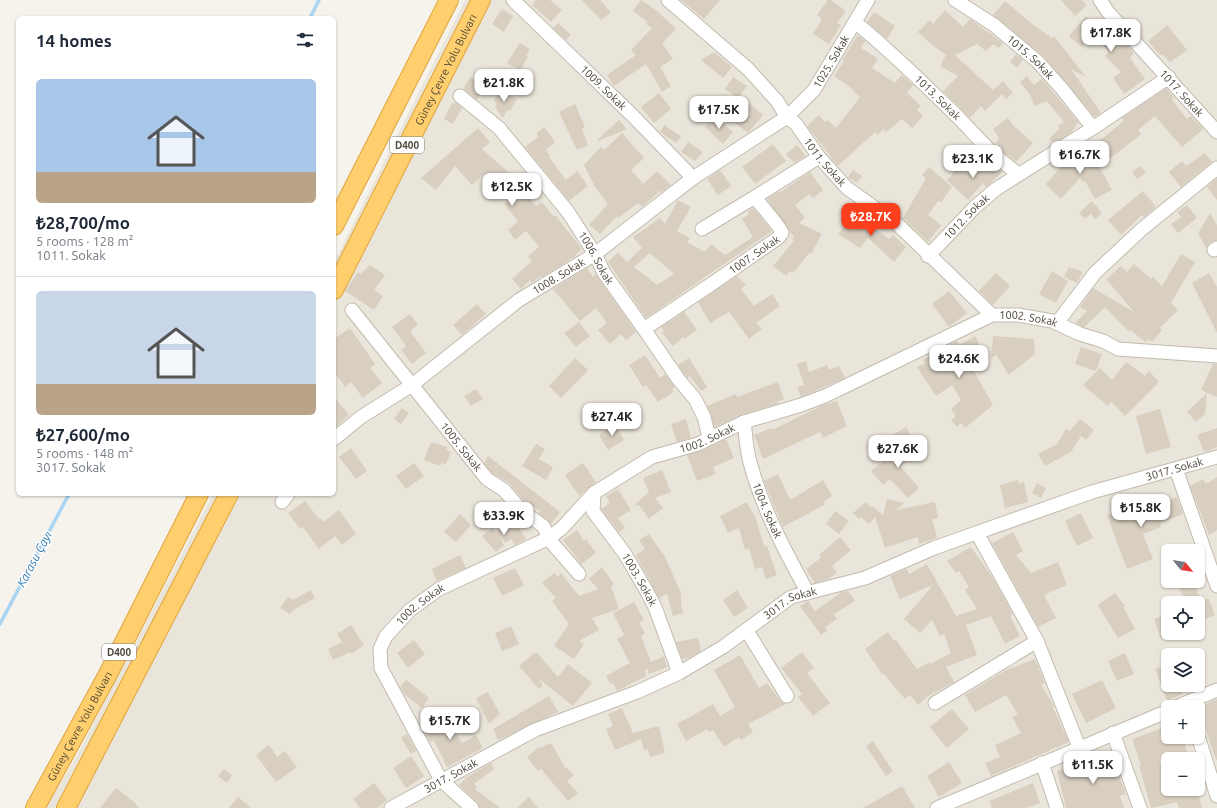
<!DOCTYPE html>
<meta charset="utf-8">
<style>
:root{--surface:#fff;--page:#f2f2f3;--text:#1f2937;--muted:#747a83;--line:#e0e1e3;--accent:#fc3f1d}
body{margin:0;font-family:Ubuntu,sans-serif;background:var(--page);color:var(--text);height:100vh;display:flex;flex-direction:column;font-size:15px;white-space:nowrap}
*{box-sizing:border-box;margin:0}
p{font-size:13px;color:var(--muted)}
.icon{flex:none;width:22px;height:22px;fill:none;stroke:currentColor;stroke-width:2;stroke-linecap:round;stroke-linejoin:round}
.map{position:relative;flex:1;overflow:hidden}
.details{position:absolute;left:16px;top:16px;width:320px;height:480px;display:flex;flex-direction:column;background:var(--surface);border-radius:6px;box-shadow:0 1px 3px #0004}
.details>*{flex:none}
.needle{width:26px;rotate:120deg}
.controls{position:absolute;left:1161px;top:544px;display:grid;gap:8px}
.controls a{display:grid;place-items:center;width:44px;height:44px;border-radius:6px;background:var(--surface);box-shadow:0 1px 3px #0004;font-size:20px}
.price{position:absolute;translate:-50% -34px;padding:0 9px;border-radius:8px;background:#fff;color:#222;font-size:13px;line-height:26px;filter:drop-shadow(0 1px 2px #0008)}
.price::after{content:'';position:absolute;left:50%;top:24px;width:12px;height:9px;margin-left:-6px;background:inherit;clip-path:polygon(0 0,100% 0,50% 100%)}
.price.selected{background:var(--accent);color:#fff}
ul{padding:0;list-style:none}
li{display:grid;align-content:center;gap:8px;height:212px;padding:0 20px}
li+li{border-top:1px solid var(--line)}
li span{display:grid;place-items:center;height:124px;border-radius:6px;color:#555}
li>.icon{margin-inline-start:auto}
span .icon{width:72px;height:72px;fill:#fffc;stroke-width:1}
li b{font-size:17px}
h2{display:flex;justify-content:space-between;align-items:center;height:48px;padding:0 20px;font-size:17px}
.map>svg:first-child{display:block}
</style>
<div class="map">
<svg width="1217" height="808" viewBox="0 0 1217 808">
<rect width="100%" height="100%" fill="#f6f3ec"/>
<path fill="#eae5da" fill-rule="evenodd" d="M465,0H1217V808H45L74,761L213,494H334V262ZM1168,551H1198V581H1168ZM1168,603H1198V633H1168ZM1168,655H1198V685H1168ZM1168,707H1198V737H1168ZM1168,759H1198V789H1168Z"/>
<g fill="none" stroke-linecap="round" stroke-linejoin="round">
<g stroke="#a9d4f2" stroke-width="3.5">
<path d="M310,18L319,0"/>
<path d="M0,624L69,494"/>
</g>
</g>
<g fill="#d8cfc1" fill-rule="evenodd">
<path d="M536,0H550L562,10L551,22L532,5Z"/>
<path d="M582,0H600L611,12L601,20Z"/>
<path d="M641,0L657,11L676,29L662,43L673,59L660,67L671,86L662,92L646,64L614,86L607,75L636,55L631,50L652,28L646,24L648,22L633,11Z"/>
<path d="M681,0H720L704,19Z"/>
<path d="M828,0H831L846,11L837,23L841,25L829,44L813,34L822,19L817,15Z"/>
<path d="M1061,0H1082L1087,5L1075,16Z"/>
<path d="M1005,1L1032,24L1052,38L1054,36L1086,77L1071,69L1101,113L1095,117L1044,57L993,15Z"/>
<path d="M502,9L513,16L504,32L492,24Z"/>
<path d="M945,10L963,27L970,19L1003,43L999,48L993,44L986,51L977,44L955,55L993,90L1003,81L1013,93L1006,99L1002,94L985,111L981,106L970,118L943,91L958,76L940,66L946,55L932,45L918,32L930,20L933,24Z"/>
<path d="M874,12L895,26L887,39L867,22Z"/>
<path d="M1086,16L1103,32L1110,26L1134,53L1130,58L1145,79L1124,94L1113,78L1121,72L1105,56L1109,52L1092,35L1082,47L1069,36Z"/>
<path d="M558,23L571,35L566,40L553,28Z"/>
<path d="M1167,25L1187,50L1170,62L1162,54L1160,55L1148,41Z"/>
<path d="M858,35L865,41L861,48L878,59L872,68L895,83L902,75L913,85L907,93L921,106L917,110L923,116L912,128L902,119L886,132L883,129L878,135L875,132L838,166L807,126L819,115L825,122L828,120L836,128L860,97L853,91L854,90L834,76L844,62L842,60Z"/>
<path d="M520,43L530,49L526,56L528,57L520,70L507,63Z"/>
<path d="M714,52L732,67L723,78L701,60Z"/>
<path d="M1016,54L1023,60L1017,68L1010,62Z"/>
<path d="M1027,76L1034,85L1042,79L1078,122L1071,133L1054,143L1049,139L1059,129L1058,126L1064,122L1047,101L1035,106L1030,95L1020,82Z"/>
<path d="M470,77L477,81L475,85L483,90L477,100L463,89Z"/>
<path d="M733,77L747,86L738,98L725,89Z"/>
<path d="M1166,88L1174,98L1172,100L1187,119L1191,116L1203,129L1182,147L1155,116L1138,130L1141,134L1111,158L1098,142L1124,121L1122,118Z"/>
<path d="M500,90L517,99L510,111L508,109L503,118L495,107L497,104L494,101Z"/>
<path d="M659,93L671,109L654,123L641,107Z"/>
<path d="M455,102L462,108L453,124L444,119L452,103L454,104Z"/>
<path d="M749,103L763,115L748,133L734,122Z"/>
<path d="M575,104L585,127L582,129L588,145L577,150L559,112Z"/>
<path d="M715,116L733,132L723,144L705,127Z"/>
<path d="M1008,118L1013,125L1033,143L1016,162L1002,151L996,142L999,138L993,129Z"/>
<path d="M619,120L627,129L598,141L597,140Z"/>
<path d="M664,125L681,136L676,143L660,132Z"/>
<path d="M544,127L555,142L546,150L550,156L549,157L566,180L577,171L588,186L569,201L525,147L538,137L537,133Z"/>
<path d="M478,128L490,142L482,149L514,177L522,173L528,186L522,189L536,206L542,202L553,216L555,215L582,249L575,255L576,256L542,277L541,276L532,283L530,280L521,289L512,279L532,261L528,256L539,247L526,231L515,240L508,230L518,221L504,204L513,197L503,177L496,185L484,174L472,185L455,166L436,190L421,178Z"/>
<path d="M622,133L644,158L631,170L643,184L657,171L671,185L661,192L660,191L642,207L638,203L618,218L617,216L600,234L589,225L608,204L595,187L584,165L601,147L604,150Z"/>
<path d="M688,142L703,152L695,161L681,152Z"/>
<path d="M773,144L786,161L755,184L742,167Z"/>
<path d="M1087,144L1112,190L1095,199L1085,181L1083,182L1080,178L1061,199L1046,184L1067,160Z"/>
<path d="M797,145L806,156L794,163L786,154Z"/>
<path d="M1205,153L1212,162L1181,187L1169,172L1182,161L1186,166Z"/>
<path d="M988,160L1002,172L986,187L983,183L968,200L947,180L962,164L973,175Z"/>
<path d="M1140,166L1146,173L1137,179L1132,172Z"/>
<path d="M929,167L952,187L941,202L938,201L928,215L941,225L928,242L903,218L926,178L922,175Z"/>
<path d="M720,170L731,186L718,195L707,179Z"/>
<path d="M853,170L862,176L857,183L848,177Z"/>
<path d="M810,172L823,190L813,198L809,194L795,205L805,218L799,223L822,234L811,254L809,253L793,273L790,271L786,276L773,266L794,241L792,239L794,237L767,199L778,192L779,193Z"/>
<path d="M1217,178V200L1207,187Z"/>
<path d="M1143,191L1156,207L1144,217L1142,215L1121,235L1108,220Z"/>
<path d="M678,200L691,207L677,231L690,238L687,242L705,252L711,244L725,255L753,237L742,219L749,214L748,211L753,208L772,231L646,318L608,262L618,252L627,262L642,248L633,237L660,218L665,224ZM650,253L674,274L657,285L634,267Z"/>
<path d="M1092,201L1102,213L1095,219L1091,214L1085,219L1079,213Z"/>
<path d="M1187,205L1197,218L1178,233L1171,224L1181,217L1177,212Z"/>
<path d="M854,213L889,239L893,235L906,247L894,262L868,238L860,248L838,234Z"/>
<path d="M1210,213L1217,225V240L1210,243L1206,248L1198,233Z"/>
<path d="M1181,254L1195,262L1171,303L1178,310L1160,328L1162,330L1152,342L1148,339L1146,342L1130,330L1129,332L1105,307L1084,327L1075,323L1087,311L1080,307L1093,288L1134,312L1106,279L1121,266L1127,272L1134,264L1151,279L1153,277L1162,286Z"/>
<path d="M370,265L385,275L374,290L383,296L374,310L345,291L358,272L361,274Z"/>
<path d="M1069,267L1083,272L1077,283L1064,277Z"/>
<path d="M587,268L593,277L596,274L636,332L626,340L621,334L610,344L598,330L607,323L596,308L580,321L553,289Z"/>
<path d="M1052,271L1068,281L1056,303L1039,294Z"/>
<path d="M996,273L1010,286L993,305L979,291Z"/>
<path d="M1209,273L1217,287V333L1192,283Z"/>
<path d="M737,276L746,285L741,289L754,306L772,294L780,306L756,323L762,329L749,339L729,312L710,323L698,302Z"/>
<path d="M949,291L967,313L949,327L932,304Z"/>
<path d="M477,304L486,314L462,335L453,325Z"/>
<path d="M684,312L697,330L684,339L683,337L673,346L662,333L664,331L661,327Z"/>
<path d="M410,314L418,325L410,331L426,353L412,364L401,350L406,346L392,327Z"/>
<path d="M579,322L590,336L576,347L564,333Z"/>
<path d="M350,328L375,364L370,368L382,383L363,398L351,382L345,387L334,372V339Z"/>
<path d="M975,336L987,359L972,368L993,405L965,428L961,423L957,427L951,420L956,416L951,409L961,400L952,385L936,396L917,367L925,363L923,360L954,342L957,341L959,345Z"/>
<path d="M993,336L1034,339L1035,354L1009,375L996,355L991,358Z"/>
<path d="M1081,347L1102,354L1096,371L1075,364Z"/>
<path d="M645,355L660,378L665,374L675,387L672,389L674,392L658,402L646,385L643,387L629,365Z"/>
<path d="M575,358L588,370L561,398L549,386Z"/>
<path d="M689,358L707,387L701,391L690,376L687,378L678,365Z"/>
<path d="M806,361L809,372L827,365L829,370L839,366L845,378L801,397L797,387L804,385L797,364Z"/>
<path d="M1126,362L1145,376L1149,371L1159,382L1125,416L1111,402L1108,406L1083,385L1100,368L1112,380Z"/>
<path d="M1213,364H1217V397L1207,393L1205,414L1196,422L1187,412L1207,393L1201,390Z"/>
<path d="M778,382L784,399L777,402L778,404L741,415L715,427L707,406L736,394L737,397Z"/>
<path d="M476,389L483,399L471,406L464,396Z"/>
<path d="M334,397L349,415L334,429Z"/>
<path d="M837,401L847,426L823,438L820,432L763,459L754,435L771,428L772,430L823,405Z"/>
<path d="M402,408L409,413L401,424L394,419Z"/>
<path d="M1160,409L1171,447L1146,454L1136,416Z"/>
<path d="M686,419L691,438L677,442L671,424Z"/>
<path d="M1080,419L1094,430L1086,440L1081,436L1071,452L1045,466L1038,454L1057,444L1066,429L1070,431Z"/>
<path d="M615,423L624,440L608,450L599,435Z"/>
<path d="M906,427L912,437L871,453L867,443L885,436L886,439Z"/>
<path d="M1217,428V447L1204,452L1197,435Z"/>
<path d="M913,438L919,448L911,453L914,458L900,466L919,488L908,498L890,479L883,485L871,471Z"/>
<path d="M726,439L734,458L713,467L716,474L697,481L687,455L701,451Z"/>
<path d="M431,442L447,447L446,450L451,452L446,464L442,463L440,466L424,460Z"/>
<path d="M536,444L545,449L539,459L553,467L546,480L522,466Z"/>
<path d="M351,448L367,471L356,479L339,457Z"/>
<path d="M488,456L560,512L551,524L538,513L540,511L525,502L509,483L492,473L484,463Z"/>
<path d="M414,463L424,476L406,489L396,476Z"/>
<path d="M583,463L596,482L579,496L565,475Z"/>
<path d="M662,470L671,492L655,498L663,508L649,519L639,505L636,506L635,504L649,492L643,478Z"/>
<path d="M778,474L790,500L823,480L832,496L823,502L826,504L783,527L764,481Z"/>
<path d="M1217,477V530L1209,535L1190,486L1203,479L1206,484Z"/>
<path d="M1018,480L1019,484L1024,482L1028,502L1005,508L1000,485Z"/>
<path d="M1037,483L1046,488L1041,498L1032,493Z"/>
<path d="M618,489L631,510L618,518L625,528L619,532L601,509L610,503L606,496Z"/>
<path d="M1160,497L1162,503L1177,497L1183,514L1160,523L1161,527L1143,534L1153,559L1127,569L1107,515Z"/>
<path d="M887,499L904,503L896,510L935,502L938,518L932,519L937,538L919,544L918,537L885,548L875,517L869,524L861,517L859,519L853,513L866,502L872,509L871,505L883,515Z"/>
<path d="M305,501L319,519L320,518L323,522L339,510L356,534L342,545L335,536L319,549L303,527L300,529L288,513Z"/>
<path d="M747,502L756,519L764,546H767L777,575L766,579L762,567L755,569L749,548L745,550L739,528L728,533L720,516Z"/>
<path d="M835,511L849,521L839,534L826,524Z"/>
<path d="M1081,513L1093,538L1077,546L1065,521Z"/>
<path d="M460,514L471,525L456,542L444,532Z"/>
<path d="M513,520L526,539L515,545L511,539L506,543L499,535L504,545L496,552L482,536L492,528L496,532Z"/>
<path d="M577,530L584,541L586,539L596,553L581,564L563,540Z"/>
<path d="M1013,532L1023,551L1016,555L1031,573L1058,562L1067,585L1044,595L1056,618L1038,627L992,543Z"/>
<path d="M649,534L665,557L681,593V605L683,613L673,616L667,594L659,598L636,555L645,549L639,540Z"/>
<path d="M840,537L851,550L832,566L837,573L828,579L815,583L806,569L821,558L819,555Z"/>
<path d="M971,547L993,578L1013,614L1010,616L1020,636L1005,644L991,616L966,625L977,655L946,667L954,682L928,696L918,705L910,695L905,699L883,673L882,674L865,649L888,632L894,641L896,640L917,669L930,662L931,664L951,653L944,634L940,636L932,620L920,633L904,619L933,585L900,599L890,576L907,569L909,574L927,564L956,616L977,609L965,590L969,587L959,571L956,573L947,561Z"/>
<path d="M460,555L466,568L437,581L432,569Z"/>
<path d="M602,567L614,584L611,586L619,609L592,618L599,630L579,641L584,644L574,659L554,646L569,624L552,601L556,598L542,583L554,573L558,577L561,573L579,596L598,589L589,579Z"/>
<path d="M515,568L524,585L502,596L493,578Z"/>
<path d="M1175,581H1192L1202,601L1208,598L1215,615L1198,622V603H1187Z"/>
<path d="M311,590L315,598L293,610L290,614L280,608L288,597L293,600Z"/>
<path d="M737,590L748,608L734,617L723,600Z"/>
<path d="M848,591L855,601L834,614L837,619L825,627L827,631L821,635L800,606L808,601L815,611L842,592Z"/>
<path d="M1115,593L1125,606L1123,607L1135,629L1118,638L1098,605Z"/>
<path d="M634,602L644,620L639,622L645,633L641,636L651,662L664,656L667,667L649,674L647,669L645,670L646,676L617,691L613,683L610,684L606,676L630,663L617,639L624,635L613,613Z"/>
<path d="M1168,614V636L1161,639L1154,619Z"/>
<path d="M351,625L364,645L351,654L350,652L333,660L328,649L342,642L337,634Z"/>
<path d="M511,626L519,644L502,651L495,633Z"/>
<path d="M698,638L701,651L689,658L682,659L676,642Z"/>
<path d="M414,640L425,654L408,668L397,653Z"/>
<path d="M802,652L814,668L807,673L830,703L813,716L798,697L802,694L781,668Z"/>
<path d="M534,653H537L558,677L568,664L592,683L573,706L538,678L543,686L539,689L519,666Z"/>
<path d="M1125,653L1134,674L1117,681L1108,661Z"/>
<path d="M740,655L759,688L767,683L780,700L786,704L748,724L753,732L741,740L739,737L724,747L713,730L709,732L707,729L686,741L677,724L713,704L720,716L735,707L714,670Z"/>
<path d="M1035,659L1045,683L1041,685L1054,706L1053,708L1069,742L991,776L985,763L1000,757L995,745L1021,733L1012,717L1018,714L1006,695L975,712L965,695L1006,670Z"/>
<path d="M1168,664V685H1180L1183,694L1167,701L1155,669Z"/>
<path d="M406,680L429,698L422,708L405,695L400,687Z"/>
<path d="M1102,680L1116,708L1086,723L1072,694Z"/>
<path d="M488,692L500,714L489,724L476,698Z"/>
<path d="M549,696L558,712L498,740L493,729Z"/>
<path d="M1217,699V760H1216L1198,707Z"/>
<path d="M622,708L633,733L659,726L665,753L650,757L648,749L644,750L641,739L615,750L606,729L613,726L608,714Z"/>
<path d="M952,709L969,729L947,748L930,727Z"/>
<path d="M444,713L462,743L476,735L483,748L447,767L434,740L430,742L421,726Z"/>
<path d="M1168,726V737H1182L1190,759H1159L1168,789H1197L1202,808H1179L1177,802L1151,808L1139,765H1141L1132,739Z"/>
<path d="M407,734L416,751L411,754L401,738Z"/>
<path d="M873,741L893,771L886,776L866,746Z"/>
<path d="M551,743L566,769L567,768L574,775L567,781L578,793L568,801L541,769L538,771L527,757L539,747L540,748Z"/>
<path d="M269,745L277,757L285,751L297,767L276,782L256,755Z"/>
<path d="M1110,752L1126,794L1120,796L1124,808H1066L1057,771L1085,764V761Z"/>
<path d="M411,756L424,776L406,788L393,768Z"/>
<path d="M949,762L962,783L939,797L927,776Z"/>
<path d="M491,763L494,769L474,784L477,787L475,789L500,808H480L477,802L459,785L467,777Z"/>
<path d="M224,769L232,775L227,783L218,776Z"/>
<path d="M374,783L387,800L377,808H360L353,799Z"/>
<path d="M1033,783L1040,803L1026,808H992L989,801Z"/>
<path d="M902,786L915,808H863L888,794Z"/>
<path d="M116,788L134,802L139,808H100Z"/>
<path d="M238,797L251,808H229Z"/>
<path d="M529,797L538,808H517Z"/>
</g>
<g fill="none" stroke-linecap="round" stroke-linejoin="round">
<defs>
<g id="minor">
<path id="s1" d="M513,0L633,116L693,178"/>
<path id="s2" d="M668,0L748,69L777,101L787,117L796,124L819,157L847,188L896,223L992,315"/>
<path id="s3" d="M955,0L994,25L1038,62L1063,90L1093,128"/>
<path id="s4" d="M1100,0L1108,12L1217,132"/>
<path id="s5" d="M855,22C892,52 925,85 959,118C979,139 995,158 1019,174"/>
<path id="s6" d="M460,96L499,128L568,212L595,254L604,273L644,329L679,380L695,399L704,417L709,437"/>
<path d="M702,229L755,197"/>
<path d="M1214,250L1217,248"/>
<path id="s7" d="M928,256L975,207L996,189L1093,128L1169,77"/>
<path id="s8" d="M352,310L475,464L487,479L504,490L522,511L543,526L553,544L579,574"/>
<path d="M1057,323L1095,273L1142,229L1217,168"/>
<path id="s9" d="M644,329L710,285L778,238L782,233C781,227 760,205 755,197L819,157"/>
<path id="s10" d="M744,422C746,435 746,449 750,462C762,508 785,551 808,593"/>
<path id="s11" d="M334,439L361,417L412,385L519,300L595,254L693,178L787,117L814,90L868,0"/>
<path d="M1176,469L1217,586"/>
<path id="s12" d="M594,493L593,511L625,554L646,590L655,607L679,673"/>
<path d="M282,502L288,494"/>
<path d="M977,533L1037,641L1079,747"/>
<path d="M747,631L787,696"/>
<path d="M935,703L1037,641"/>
<path d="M1176,707L1217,690"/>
<path d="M1113,733L1140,808"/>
<path d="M1198,736L1217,796"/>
<path d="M1042,763L1057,808"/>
<path id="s13" d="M391,808L535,730L637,692L679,673L723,647L791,597L865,578L934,548L1092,492L1217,457"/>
<path id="s14" d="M472,808L441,780L381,668L380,649L386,636L410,610L439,589L549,538L562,528L594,493L652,457L698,444L744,422L801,405L825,396L992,315H1018L1052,321L1080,334L1103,341L1118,349L1217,356"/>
<path d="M937,808L1168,711"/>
</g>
<g id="highway">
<path d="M334,226L449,0"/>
<path id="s15" d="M334,290L481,0"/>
<path id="s16" d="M35,808L107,676L199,494"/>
<path d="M66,808L229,494"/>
</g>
</defs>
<use href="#minor" stroke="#c2bbae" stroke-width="15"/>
<use href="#highway" stroke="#e0a43c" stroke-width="20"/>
<use href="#minor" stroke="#fff" stroke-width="13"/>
<use href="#highway" stroke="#ffcf6e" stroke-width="18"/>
</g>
<g text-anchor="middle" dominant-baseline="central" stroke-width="3" stroke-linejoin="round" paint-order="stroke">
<g fill="#fff" stroke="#817c74" stroke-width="1">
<rect x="390" y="137" width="34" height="16" rx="3"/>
<rect x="102" y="644" width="34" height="16" rx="3"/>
</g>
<g font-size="10" font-weight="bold" fill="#4b4439">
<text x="407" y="145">D400</text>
<text x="119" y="652">D400</text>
</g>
<g font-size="11" fill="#4b4439" stroke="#fff">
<text stroke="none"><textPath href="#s3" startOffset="95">1015. Sokak</textPath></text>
<text stroke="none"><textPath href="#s11" startOffset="628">1025. Sokak</textPath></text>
<text stroke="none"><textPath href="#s15" startOffset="247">Güney Çevre Yolu Bulvarı</textPath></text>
<text stroke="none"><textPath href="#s1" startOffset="126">1009. Sokak</textPath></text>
<text stroke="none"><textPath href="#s4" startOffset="124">1017. Sokak</textPath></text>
<text stroke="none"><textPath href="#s5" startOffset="112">1013. Sokak</textPath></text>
<text stroke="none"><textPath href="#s2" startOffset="227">1011. Sokak</textPath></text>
<text stroke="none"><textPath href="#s7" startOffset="55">1012. Sokak</textPath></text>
<text stroke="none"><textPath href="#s9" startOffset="133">1007. Sokak</textPath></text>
<text stroke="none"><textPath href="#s6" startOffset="213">1006. Sokak</textPath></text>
<text stroke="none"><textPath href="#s11" startOffset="278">1008. Sokak</textPath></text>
<text stroke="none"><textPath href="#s14" startOffset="933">1002. Sokak</textPath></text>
<text stroke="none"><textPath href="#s14" startOffset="585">1002. Sokak</textPath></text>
<text stroke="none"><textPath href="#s8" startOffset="175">1005. Sokak</textPath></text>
<text stroke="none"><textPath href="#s13" startOffset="859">3017. Sokak</textPath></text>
<text stroke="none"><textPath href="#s10" startOffset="92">1004. Sokak</textPath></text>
<text stroke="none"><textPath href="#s12" startOffset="101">1003. Sokak</textPath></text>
<text stroke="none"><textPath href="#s13" startOffset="451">3017. Sokak</textPath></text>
<text stroke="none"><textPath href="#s14" startOffset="249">1002. Sokak</textPath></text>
<text stroke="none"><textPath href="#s16" startOffset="93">Güney Çevre Yolu Bulvarı</textPath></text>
<text stroke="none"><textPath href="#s13" startOffset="68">3017. Sokak</textPath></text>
</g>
<g font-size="12" font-style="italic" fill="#2e7ab2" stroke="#fff">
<text transform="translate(34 559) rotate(-62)">Karasu Çayı</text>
</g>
</g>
</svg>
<div class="controls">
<a><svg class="needle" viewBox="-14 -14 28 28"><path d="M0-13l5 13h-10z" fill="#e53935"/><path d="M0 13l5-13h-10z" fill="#747a83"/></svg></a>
<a><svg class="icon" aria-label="locate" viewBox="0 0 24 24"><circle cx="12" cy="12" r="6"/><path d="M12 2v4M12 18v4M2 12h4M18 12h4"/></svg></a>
<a><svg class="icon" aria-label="layers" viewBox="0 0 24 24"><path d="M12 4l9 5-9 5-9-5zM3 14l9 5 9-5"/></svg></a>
<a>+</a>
<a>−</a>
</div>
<b class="price" style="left:1111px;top:53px">₺17.8K</b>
<b class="price" style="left:504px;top:103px">₺21.8K</b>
<b class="price" style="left:719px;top:130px">₺17.5K</b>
<b class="price" style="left:1080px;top:175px">₺16.7K</b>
<b class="price" style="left:973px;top:179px">₺23.1K</b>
<b class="price" style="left:512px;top:207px">₺12.5K</b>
<b class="price selected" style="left:871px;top:237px">₺28.7K</b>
<b class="price" style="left:959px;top:379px">₺24.6K</b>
<b class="price" style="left:612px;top:437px">₺27.4K</b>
<b class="price" style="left:898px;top:469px">₺27.6K</b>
<b class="price" style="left:1141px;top:528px">₺15.8K</b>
<b class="price" style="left:504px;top:536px">₺33.9K</b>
<b class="price" style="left:450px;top:741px">₺15.7K</b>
<b class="price" style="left:1093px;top:785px">₺11.5K</b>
<section class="details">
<h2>14 homes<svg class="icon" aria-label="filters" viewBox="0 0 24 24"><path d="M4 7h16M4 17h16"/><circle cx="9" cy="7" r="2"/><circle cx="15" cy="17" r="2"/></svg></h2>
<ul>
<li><span style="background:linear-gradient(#a9c7e8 75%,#b9a48a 0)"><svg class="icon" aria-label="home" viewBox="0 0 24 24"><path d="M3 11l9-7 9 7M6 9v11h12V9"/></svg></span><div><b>₺28,700/mo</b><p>5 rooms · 128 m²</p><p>1011. Sokak</p></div></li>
<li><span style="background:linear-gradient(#c9d6e8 75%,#b9a48a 0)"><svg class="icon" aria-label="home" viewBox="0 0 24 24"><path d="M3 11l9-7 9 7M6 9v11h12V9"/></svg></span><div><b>₺27,600/mo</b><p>5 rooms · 148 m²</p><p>3017. Sokak</p></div></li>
</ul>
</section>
</div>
